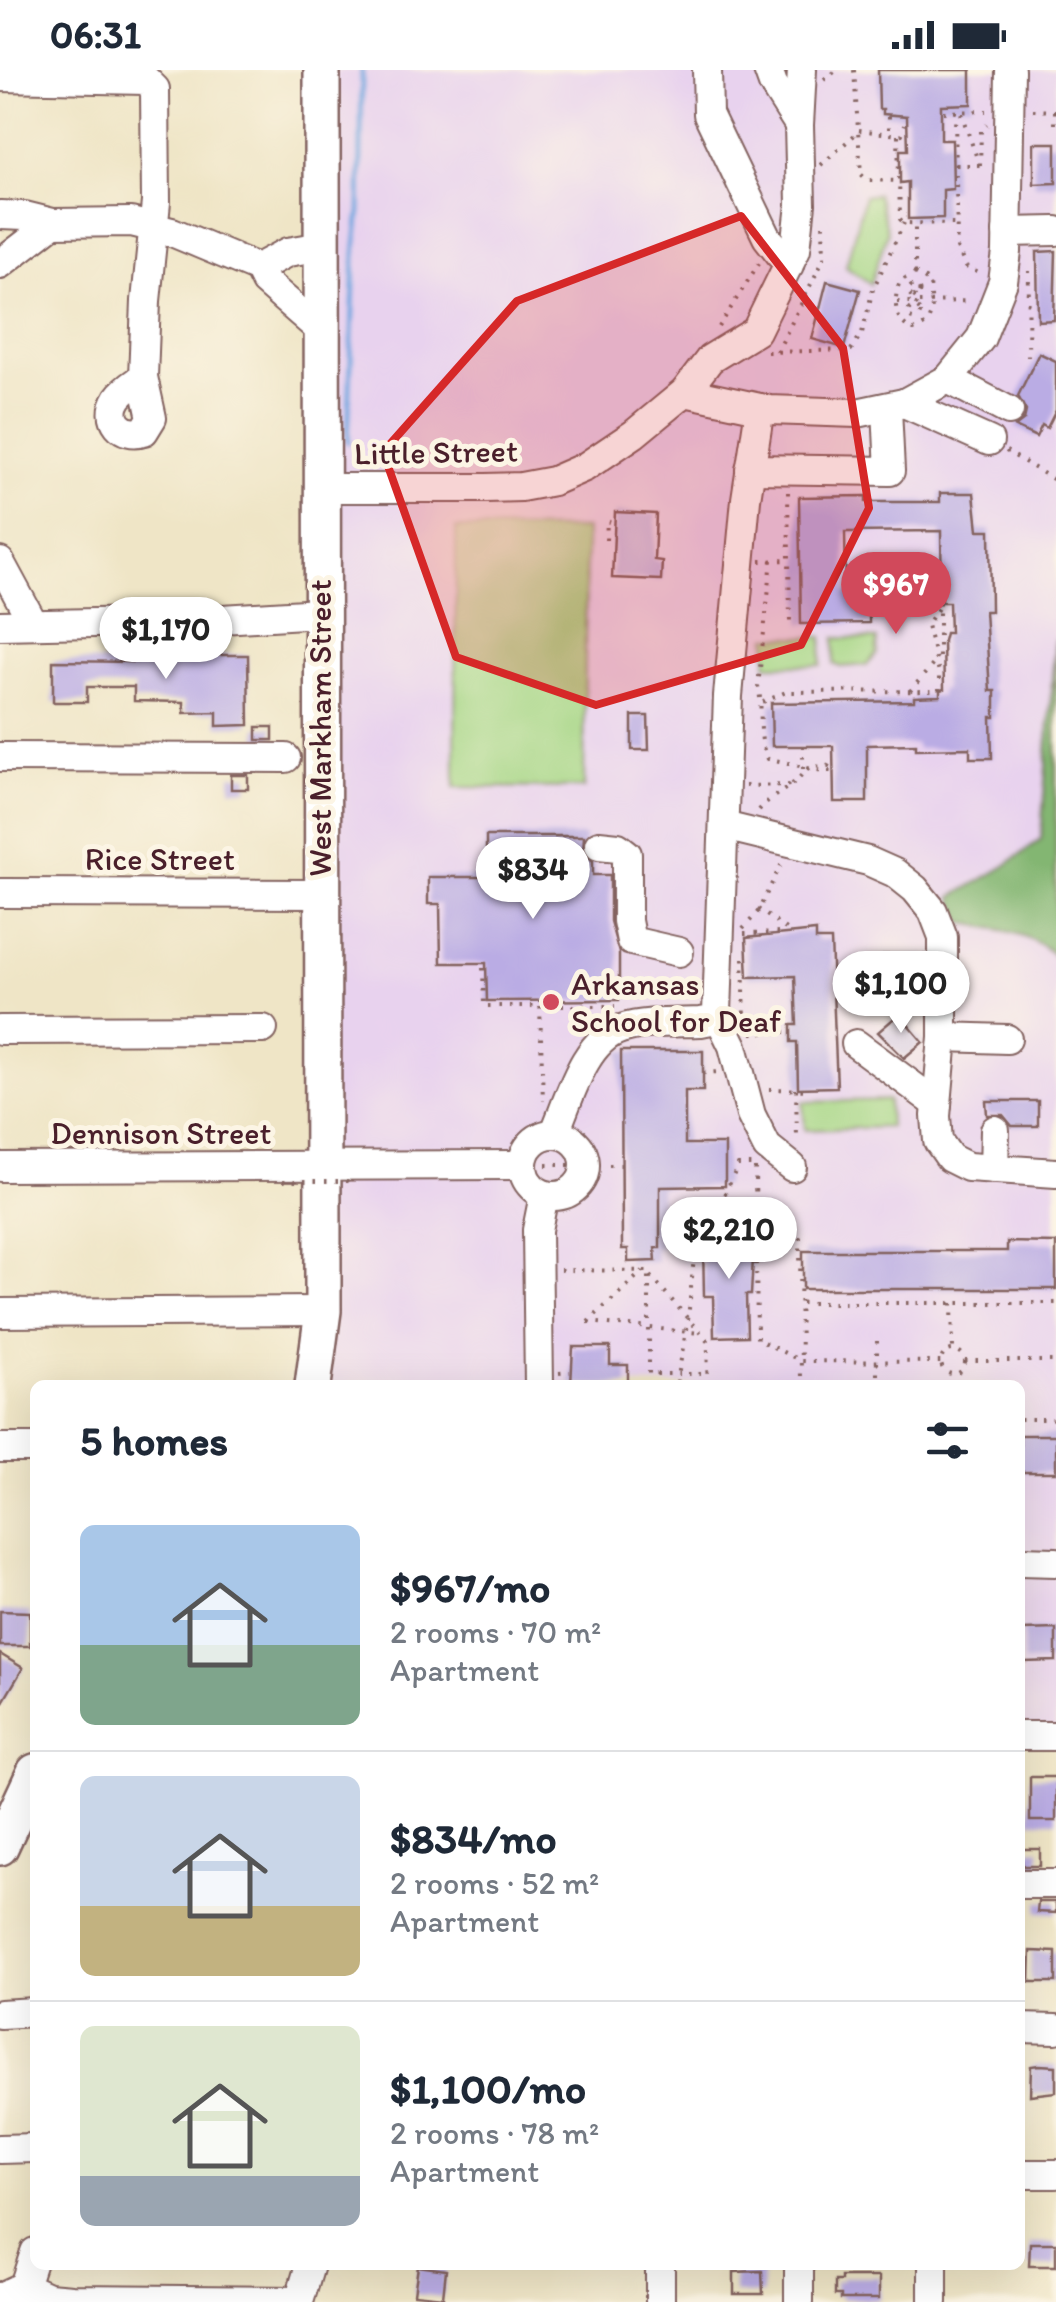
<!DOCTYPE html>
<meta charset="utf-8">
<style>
:root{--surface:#fff;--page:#f2f2f3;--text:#1f2937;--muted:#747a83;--line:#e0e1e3;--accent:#d1495b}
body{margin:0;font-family:Itim,sans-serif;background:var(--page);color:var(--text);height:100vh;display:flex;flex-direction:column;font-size:38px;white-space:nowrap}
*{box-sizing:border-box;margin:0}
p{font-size:32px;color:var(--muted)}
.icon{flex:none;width:55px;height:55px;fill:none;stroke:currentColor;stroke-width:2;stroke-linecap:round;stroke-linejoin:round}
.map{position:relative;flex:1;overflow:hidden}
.side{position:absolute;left:30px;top:1310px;width:995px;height:890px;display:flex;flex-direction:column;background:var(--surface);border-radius:15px;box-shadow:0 10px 40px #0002}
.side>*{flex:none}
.price{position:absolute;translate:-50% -85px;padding:0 22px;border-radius:35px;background:#fff;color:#222;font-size:32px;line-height:65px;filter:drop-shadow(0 2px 5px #0008)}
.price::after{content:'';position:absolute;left:50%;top:60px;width:30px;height:22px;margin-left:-15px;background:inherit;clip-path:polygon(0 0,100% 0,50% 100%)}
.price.selected{background:var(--accent);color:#fff}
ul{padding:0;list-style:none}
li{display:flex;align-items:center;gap:30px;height:250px;padding:0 50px}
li+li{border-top:2px solid var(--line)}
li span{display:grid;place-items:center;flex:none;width:280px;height:200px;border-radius:15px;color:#555}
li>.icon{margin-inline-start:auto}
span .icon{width:120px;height:120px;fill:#fffc;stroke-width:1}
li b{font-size:42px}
h2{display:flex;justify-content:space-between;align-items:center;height:120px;padding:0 50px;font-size:42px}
.status{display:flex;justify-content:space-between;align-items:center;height:70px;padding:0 50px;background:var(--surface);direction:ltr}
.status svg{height:28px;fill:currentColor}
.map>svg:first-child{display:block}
</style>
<div class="status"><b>06:31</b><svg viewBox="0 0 49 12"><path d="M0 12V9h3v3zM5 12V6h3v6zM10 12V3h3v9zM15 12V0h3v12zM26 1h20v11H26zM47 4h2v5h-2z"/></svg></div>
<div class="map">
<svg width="1056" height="2232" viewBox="0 0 1056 2232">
<rect width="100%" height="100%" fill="#fcf5e5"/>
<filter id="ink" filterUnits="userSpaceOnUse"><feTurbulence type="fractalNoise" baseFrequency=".01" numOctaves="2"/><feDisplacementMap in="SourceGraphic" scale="20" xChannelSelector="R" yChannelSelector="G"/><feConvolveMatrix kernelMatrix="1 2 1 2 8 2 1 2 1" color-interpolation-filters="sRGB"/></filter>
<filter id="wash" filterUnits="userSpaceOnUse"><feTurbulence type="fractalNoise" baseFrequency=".0048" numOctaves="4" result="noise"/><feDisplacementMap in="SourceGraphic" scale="40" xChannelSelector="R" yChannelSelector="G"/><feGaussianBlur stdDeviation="2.25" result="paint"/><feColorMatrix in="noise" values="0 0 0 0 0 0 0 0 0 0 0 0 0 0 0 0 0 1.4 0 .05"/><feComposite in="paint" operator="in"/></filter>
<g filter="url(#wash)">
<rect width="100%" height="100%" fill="#efe5c6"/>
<path fill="#e8d2ee" d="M322,0H1056V1666H1020V1315H313Z"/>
<g fill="#a4d584" stroke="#777a58" stroke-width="2.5">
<path d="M877,124L887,162L871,214L846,196L864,126Z"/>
<path d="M456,458L586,459L584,718L455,717Z"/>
<path d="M893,496H900L922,508L923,514H928V539H880L879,519L894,518Z"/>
<path d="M768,567H823L821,595H767Z"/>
<path d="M835,568L877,569V584L867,595L841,597L834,594Z"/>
<path d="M888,1030L889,1057L805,1060L803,1032Z"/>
</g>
<path fill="#83b672" stroke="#666a4e" stroke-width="2.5" d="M1055,570H1056V888C1035,862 995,859 964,853L952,827L1005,796L1041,769Z"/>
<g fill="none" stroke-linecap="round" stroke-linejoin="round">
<path stroke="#74a8e0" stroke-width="5" d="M348,372L355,184L360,141L362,0"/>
</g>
<g id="blocks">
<g fill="#baace4">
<path d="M878,0H971V34L941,35V70H952L953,119L943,120V148L908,149V112L900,113V80H908L907,46L883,44V39H879Z"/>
<path d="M1034,73H1056V113L1034,114Z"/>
<path d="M1056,181L1054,250L1038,251L1037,182Z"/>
<path d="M827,211L860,220L844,278L812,269Z"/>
<path d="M1039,283L1056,291V340L1047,358L1042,355L1036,367L1015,357L1024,350L1026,341L1018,326Z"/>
<path d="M940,423H974L978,460H990L991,541H985L990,621H995V647H991L992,688H970V678L916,679V674L867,675V732H834L833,676H772L771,633L914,631V627L940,626V620L944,619L943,571L945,563H950L949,532H942L941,461L845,462L846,523H869V553L801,554L799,427L866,426V432H940Z"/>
<path d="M615,442L656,444L654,490L662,491L661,510L612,508Z"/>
<path d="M137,585H248L249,655L217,656V642L184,643V632L134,631V617H87V632H53V591L137,592Z"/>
<path d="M632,646H648L649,680H632Z"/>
<rect x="257" y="657" width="16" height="13"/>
<rect x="231" y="705" width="17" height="14"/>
<path d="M486,766H584L583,781L593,791V805H610V851L619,883V930L487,931L486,893H441L440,834H428V807H486Z"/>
<path d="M816,861V870H831L837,1017L798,1018L797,972H791V955H797L795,906L748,907L746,868Z"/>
<path d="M884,885H926V929L884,930Z"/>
<path d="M899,944L923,972L904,988L878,962Z"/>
<path d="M621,981H703V1021H685V1074H725V1116L660,1117V1178H655L656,1191L628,1192V1179H622Z"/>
<path d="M986,1031H1038V1056H1012L1003,1045H987Z"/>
<path d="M716,1160H730V1171L754,1170L751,1225H746L747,1266L714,1267L713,1226H704L703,1173H716Z"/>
<path d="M1007,1172L1056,1173V1219H803V1181H1007Z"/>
<path d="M573,1277H610V1295H628V1315H571Z"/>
<rect x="1020" y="1365" width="36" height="37"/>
<path d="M0,1541L30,1542V1576H0Z"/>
<path d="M1056,1559V1591L1024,1592L1023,1560Z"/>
<path d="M0,1584L23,1598L0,1637Z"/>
<rect x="1030" y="1707" width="26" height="44"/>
<path d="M1020,1779H1040V1796H1023Z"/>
<path d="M1038,1832H1056V1843L1037,1842Z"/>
<path d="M1031,1881L1056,1882V1912H1030Z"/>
<path d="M1039,1995L1056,1996V2022L1030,2025L1031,1996Z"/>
<path d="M1030,2173H1056V2196H1029Z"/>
<path d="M418,2196L446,2200L443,2227L414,2224Z"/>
<path d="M762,2201L763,2224H734V2202Z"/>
<path d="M841,2207H879V2229H841V2225H835V2211H841Z"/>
</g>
</g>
</g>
<g filter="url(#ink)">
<use href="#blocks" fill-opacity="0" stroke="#846461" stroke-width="2.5"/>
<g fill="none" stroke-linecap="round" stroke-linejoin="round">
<defs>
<g id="minor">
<path d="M707,0L708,44L767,167L789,195"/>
<path d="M768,0L773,14L799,55"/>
<path d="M0,7L146,10L155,19L156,132L146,231L143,307"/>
<path d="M0,145L25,146L53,153L131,152L172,162L258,198L265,212L320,260"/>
<path d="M1007,162L1056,161"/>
<path d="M0,194L53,153"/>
<path d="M258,198L288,182L322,176"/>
<path d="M143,307L152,348L144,361C122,368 105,349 118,328C124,319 135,313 143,307Z"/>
<path d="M948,309L1009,341"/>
<path d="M685,322L769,340L857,343L904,333L948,309L981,268L1003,212L1007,182L1010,0"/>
<path d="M904,333L989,371"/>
<path d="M750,399L890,401L887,338"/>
<path d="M321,418H486L521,417L553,411L585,397L634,364L685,322L710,289L756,261L796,179L801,134L799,55L802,0"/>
<path d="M0,492L33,553"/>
<path d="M0,555L189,551L320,543"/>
<path d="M0,687L286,688"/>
<path d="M724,756L868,791L895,803L915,819L933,841L943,867V967L936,1046L938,1071L950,1088L968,1097L1056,1103"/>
<path d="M599,775L618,777L627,784V851L631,871L679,882"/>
<path d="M0,823L320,824"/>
<path d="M717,943L733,976L751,1045L767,1077L792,1097"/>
<path d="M0,960L263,959"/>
<path d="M943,967L1007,969"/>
<path d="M856,974L937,1034"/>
<circle cx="554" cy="1095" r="31"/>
<path d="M554,1064C569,1031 583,971 621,959C645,951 676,953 701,952L711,950L717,943L728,626L746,429L760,338"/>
<path d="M0,1097L523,1095"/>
<path d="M994,1099L995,1060"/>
<path d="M0,1243L323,1241"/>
<path d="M539,1315L537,1160L544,1125"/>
<path d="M0,1378H35"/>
<path d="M1020,1491L1056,1492"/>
<path d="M1020,1666H1056"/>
<path d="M1020,1814H1056"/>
<path d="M0,1944L35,1942"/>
<path d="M1020,1958L1056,1959"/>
<path d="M0,2079L35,2078"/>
<path d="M1020,2104H1056"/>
<path d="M799,2195V2232"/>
<path d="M933,2195V2232"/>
<path d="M0,2227L24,2216L48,2227L72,2229L299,2231"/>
<path d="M29,2231L24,2216L35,2182"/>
<path d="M299,2232L310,2195"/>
<path d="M660,2232V2195"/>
</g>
<g id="major">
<path d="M313,1315L323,1241L322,0"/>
<path d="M0,1777L35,1702"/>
</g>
</defs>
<use href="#minor" stroke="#846461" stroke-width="32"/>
<use href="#major" stroke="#846461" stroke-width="40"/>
<g stroke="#846461" stroke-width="4" stroke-dasharray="2.5 8" stroke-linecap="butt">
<path d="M854,0L861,104L867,110L899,111"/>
<path d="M824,10L837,0"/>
<path d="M1033,40L1056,41"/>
<path d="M955,41L957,178L966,197L981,204"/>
<path d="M1055,41V59"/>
<path d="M943,42L986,41"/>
<path d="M961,43L978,91"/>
<path d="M889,46V65"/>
<path d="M859,60L898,65L902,64L905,54"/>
<path d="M898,65L900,149L904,153L957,154"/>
<path d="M821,95L859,61"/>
<path d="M956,95H986"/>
<path d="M980,95L981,61L987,55"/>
<path d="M915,203L930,212L932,241L927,254L914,260C893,253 893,229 900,211Z"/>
<path d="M915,203V154"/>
<circle cx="914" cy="221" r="5.5"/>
<path d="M897,232H909L914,237L919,232L914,226L909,232"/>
<path d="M919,232L970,231"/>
<path d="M801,234L819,240"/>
<circle cx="914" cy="243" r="6"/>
<path d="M719,257L759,193"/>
<path d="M767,282L851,280L862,263L873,219L904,153"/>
<path d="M777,282L824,188L823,155"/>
<path d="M1028,287L1029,201"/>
<path d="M1006,381L1056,411"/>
<path d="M788,422L790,553"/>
<path d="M606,470L607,451L610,452"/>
<path d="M772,490L758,616C764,639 756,669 768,689C792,692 807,701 833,701"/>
<path d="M939,490V592"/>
<path d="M760,491L789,490"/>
<path d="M910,621L936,591"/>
<path d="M763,632L786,622L939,621V602L927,555L940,535"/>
<path d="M803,699V676"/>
<path d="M808,700L810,697L828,696L832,688"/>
<path d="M745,716L795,715"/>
<path d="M759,740C774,722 792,720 805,700"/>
<path d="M758,839L790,862"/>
<path d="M743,859L757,843L781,795"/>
<path d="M744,864L782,863"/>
<path d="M743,888L745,949"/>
<path d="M483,898L484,936H615"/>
<path d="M540,936L543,1031"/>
<path d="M752,963L787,962"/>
<path d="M703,1003L718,1002"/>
<path d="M769,1019L809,1020"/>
<path d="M796,1019L797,1069"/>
<path d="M546,1095H622"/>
<path d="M755,1098L757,1269L801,1291L941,1292"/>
<path d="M696,1159L756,1157"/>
<path d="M757,1168H800L801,1315"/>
<path d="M560,1200L649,1201V1304H707"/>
<path d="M651,1206L708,1272L707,1315"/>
<path d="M801,1233H1056"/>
<path d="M952,1233L953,1278"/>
<path d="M588,1252L701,1263"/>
<path d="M588,1252L643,1201"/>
<path d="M877,1271V1312"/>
<circle cx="953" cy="1292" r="12"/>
<path d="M965,1291H1056"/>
<path d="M559,1303L570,1302"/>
<path d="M677,1312L688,1249L697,1156L726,1122L738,1095H752"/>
<path d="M1020,1349H1056"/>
</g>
<use href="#minor" stroke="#fff" stroke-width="28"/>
<use href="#major" stroke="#fff" stroke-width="35"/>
<path stroke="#846461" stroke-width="4" stroke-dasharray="2.5 8" stroke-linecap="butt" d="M283,1111H349"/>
</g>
</g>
<path fill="#d62828" fill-opacity="0.2" stroke="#d62828" stroke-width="8" stroke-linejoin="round" d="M741,146L843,278L869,438L801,575L596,635L456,587L383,382L517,231Z"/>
<circle fill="#d1495b" stroke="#fcf5e5" stroke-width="4" cx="551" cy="932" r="10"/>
<g text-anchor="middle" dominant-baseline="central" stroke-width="10" stroke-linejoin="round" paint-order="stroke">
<g font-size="32" fill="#4a1f2b" stroke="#fcf5e5">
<text transform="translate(436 382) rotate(-1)">Little Street</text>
<text transform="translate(320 658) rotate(-90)">West Markham Street</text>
<text x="160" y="789">Rice Street</text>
<text x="161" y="1063">Dennison Street</text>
</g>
<g font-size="32" fill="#4a1f2b" stroke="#fcf5e5" text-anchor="start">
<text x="571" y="914">Arkansas<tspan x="571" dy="37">School for Deaf</tspan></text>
</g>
</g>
</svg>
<b class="price selected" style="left:896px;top:567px">$967</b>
<b class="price" style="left:166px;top:612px">$1,170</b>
<b class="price" style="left:533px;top:852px">$834</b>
<b class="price" style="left:901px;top:966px">$1,100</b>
<b class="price" style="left:729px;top:1212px">$2,210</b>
<section class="side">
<h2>5 homes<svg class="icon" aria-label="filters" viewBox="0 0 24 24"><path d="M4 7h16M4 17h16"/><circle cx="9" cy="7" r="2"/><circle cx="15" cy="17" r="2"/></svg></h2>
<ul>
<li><span style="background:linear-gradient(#a9c7e8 60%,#7fa58c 0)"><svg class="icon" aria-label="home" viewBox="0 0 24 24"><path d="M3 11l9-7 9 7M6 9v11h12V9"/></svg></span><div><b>$967/mo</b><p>2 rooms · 70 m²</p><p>Apartment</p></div></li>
<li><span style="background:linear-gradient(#c9d6e8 65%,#c2b280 0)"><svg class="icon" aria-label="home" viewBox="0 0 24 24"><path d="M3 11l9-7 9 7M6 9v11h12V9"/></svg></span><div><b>$834/mo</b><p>2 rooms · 52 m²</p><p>Apartment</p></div></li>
<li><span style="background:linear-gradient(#dfe7d0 75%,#9aa5b1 0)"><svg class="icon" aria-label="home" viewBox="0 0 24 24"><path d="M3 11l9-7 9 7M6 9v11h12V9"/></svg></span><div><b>$1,100/mo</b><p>2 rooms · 78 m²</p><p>Apartment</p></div></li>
</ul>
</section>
</div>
